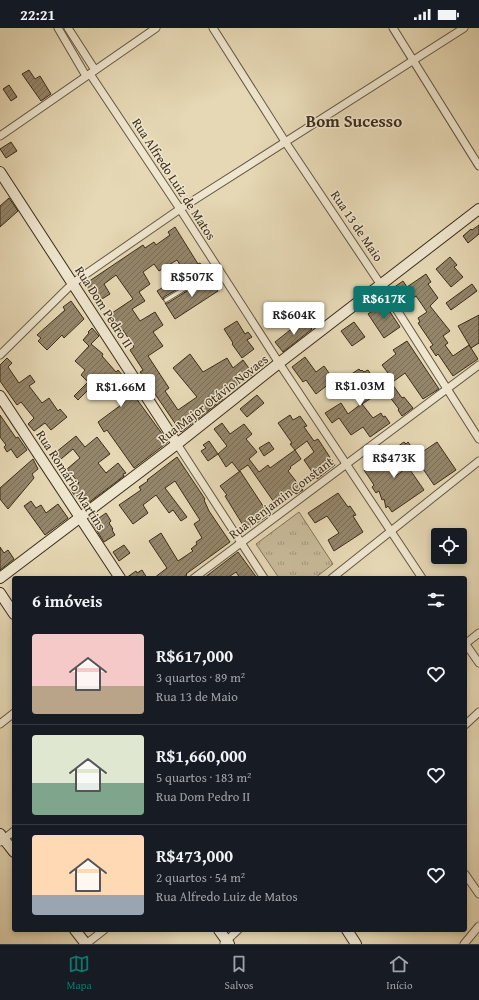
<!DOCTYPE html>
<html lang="pt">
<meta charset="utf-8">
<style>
:root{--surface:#171b24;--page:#242831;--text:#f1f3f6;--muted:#9ea1a6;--line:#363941;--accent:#0f766e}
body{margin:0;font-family:"Gentium Book Plus",serif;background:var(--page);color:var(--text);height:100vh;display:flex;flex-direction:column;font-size:15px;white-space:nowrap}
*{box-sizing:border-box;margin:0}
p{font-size:13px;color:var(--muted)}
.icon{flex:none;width:22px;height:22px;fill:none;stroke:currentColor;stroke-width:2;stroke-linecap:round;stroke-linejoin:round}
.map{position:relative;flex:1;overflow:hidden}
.details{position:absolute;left:12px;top:548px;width:455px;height:356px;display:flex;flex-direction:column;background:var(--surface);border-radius:4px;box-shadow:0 2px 6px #0003}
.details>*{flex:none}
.fabs{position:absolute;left:431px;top:500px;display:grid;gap:8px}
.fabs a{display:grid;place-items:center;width:36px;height:36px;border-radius:4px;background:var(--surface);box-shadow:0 2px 6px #0003;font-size:20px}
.price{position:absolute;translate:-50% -34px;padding:0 9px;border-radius:4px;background:#fff;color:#222;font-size:13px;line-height:26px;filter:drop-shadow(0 1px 2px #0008)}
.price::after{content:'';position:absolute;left:50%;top:24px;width:12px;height:9px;margin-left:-6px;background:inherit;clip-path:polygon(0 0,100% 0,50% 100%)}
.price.selected{background:var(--accent);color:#fff}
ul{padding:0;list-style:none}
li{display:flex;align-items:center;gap:12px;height:100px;padding:0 20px}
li+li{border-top:1px solid var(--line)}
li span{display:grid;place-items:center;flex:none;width:112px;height:80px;border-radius:4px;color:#555}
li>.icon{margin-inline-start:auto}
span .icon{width:48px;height:48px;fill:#fffc;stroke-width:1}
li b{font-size:17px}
h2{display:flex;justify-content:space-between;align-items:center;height:48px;padding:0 20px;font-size:17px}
.status{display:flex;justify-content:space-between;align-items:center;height:28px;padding:0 20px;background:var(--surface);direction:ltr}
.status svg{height:11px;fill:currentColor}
.menu{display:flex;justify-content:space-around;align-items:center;height:56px;border-top:1px solid var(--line);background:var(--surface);font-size:11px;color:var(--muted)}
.menu a{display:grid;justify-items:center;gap:2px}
.menu .selected{color:var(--accent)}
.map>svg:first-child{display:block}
</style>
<div class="status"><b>22:21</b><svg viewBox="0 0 49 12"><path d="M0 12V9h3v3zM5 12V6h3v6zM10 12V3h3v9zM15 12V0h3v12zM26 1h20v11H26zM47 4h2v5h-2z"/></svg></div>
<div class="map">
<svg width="479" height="916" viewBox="0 0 479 916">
<defs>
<pattern id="park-tufts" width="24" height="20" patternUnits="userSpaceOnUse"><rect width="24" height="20" fill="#c9bb9b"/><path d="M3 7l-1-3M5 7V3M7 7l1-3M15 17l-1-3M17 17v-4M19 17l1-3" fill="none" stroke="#a4987e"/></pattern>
<pattern id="building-hatch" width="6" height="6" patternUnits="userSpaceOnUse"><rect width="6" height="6" fill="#94866b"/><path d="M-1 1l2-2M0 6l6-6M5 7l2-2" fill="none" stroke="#7a6e57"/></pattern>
</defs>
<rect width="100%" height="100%" fill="#e6d8b5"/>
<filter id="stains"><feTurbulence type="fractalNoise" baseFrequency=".005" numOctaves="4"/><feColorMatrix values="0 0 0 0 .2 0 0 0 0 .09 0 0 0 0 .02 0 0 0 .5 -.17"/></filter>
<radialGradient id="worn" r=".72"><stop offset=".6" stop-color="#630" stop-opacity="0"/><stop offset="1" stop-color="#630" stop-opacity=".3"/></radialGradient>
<path fill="url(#park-tufts)" stroke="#82745a" d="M299,484L333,536L315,550H279L256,516Z"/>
<g fill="url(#building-hatch)" stroke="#3c2d1a">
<path d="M29,42L35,51L40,48L51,66L41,73L22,46Z"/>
<path d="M9,57L17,69L11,73L3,61Z"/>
<path d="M11,114L17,123L6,130L0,121Z"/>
<path d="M9,170L18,183L0,199V178Z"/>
<path d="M479,197V206L468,215L463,208L471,201L472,202Z"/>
<path d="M175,199L198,236L200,235L206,244L164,269L163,272L157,263L185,245L177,232L159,243L154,236L143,244L150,256L139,264L145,273L132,281L140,293L155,284L163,297L153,304L163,318L148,328L169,360L165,363L178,382L197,369L173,340L190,326L203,344L227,330L233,340L243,332L253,346L221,368L223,371L181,404L140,344L143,342L130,322L134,319L123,302L120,303L109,287L133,271L116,247L104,256L110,266L97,274L85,256L143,217L145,220L154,214L156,217L170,207L168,204Z"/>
<path d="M450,229L457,237L454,239L463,249L451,259L436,241Z"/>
<path d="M426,246L431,254L428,256L438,270L430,278L450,303L443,308L448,315L445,317L453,328L469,317L478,331L453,348L438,326L436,328L430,319L433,317L418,295L420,294L418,290L427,284L416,268L404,277L393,260L403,253L407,259Z"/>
<path d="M209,249L218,263L175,291L165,275H168Z"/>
<path d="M472,256L477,263L451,282L446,275Z"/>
<path d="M71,273L84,291L64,310L62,307L47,322L38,313L41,310L37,307L65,282L63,279Z"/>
<path d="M384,275L400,299L384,310L368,286Z"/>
<path d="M479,287V315L471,320L458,298Z"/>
<path d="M304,291L312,301L283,324L275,314Z"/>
<path d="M237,293L245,306L248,304L252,309L247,312L254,321L242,330L232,316L233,315L224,301Z"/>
<path d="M354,294L365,309L352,318L341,303Z"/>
<path d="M92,300L99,308L91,316L103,326L102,328L116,344L118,342L125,350L135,364L133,366L168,414L134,440L107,402L104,404L98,394L125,374L113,356L110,358L103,354L97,361L93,357L78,372L74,368L88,354L81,347L85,342L75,333L89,318L83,312L89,305L88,304Z"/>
<path d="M407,313L439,361L423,371L405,345L394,353L382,337L396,326L393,322Z"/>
<path d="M305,329L316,344L324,338L334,352L316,366L306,352L303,354L292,339Z"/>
<path d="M7,330L12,335L8,339L19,355L30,347L35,354L29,358L42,375L49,370L58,383L60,381L67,389L51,402L45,395L34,403L28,396L34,390L21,374L17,377L0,353V337Z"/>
<path d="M359,341L361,343L362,342L364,344L368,342L379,358L370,364L373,369L362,376L373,390L381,385L383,389L385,388L390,395L370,409L363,399L351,407L339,390L332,395L325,385L341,375L348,386L361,376L353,364L356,362L347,349Z"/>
<path d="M390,353L402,370L404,369L413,380L402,388L398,382L399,381L382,359Z"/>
<path d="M257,367L264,375L247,389L240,381Z"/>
<path d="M0,387L16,410L18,409L27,422L17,430L11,421L7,424L4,419L6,417L0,409Z"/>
<path d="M290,387L293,392L300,388L307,398L304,399L314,413L318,411L335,437L317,451L304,432L314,424L307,413L295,422L290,416L292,415L278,395Z"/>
<path d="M222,395L230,406L244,396L252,406L246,411L257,424L249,431L259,444L268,437L270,440L295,422L301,431L290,439L291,440L288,443L303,462L296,466L294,464L276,477L248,437L239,443L232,434L226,439L218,426L227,418L214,401Z"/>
<path d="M76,408L85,419L97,409L110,426L98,435L106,445L118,435L126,445L123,446L124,448L83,479L70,461L79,455L67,441L80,430L73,421L55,436L50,429Z"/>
<path d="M209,413L218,426L208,433L201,423L206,420L203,417Z"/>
<path d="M269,414L274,421L264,428L259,420Z"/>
<path d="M404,414L406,416L408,414L413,421L388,439L394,449L408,439L424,462L392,484L388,478L386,480L384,471L382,472L379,463L376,465L372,459L374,457L364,442Z"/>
<path d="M437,414L456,442L434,457L415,429Z"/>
<path d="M177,429L205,471L204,472L209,483L230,514L186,546L187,547L183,550H154L167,540L149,513L161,505L178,533L193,523L191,521L197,516L196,514L202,510L194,496L200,492L175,453L165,460L187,489L181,493L173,482L169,485L156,467L143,477L148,485L133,496L119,477L141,462L139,459L148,453L147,452Z"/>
<path d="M33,431L38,441L32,446L34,450L8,481L0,471V460Z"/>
<path d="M240,443L269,487L246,502L225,468L227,467L220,458Z"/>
<path d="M338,465L348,479L350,478L356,487L353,488L363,504L334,523L328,512L339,505L327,488L315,495L308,485Z"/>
<path d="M31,473L36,480L41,477L46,485L58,476L68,490L45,507L24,478Z"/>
<path d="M106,485L111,493L109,495L113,501L112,502L115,507L104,514L92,495Z"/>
<path d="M124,517L130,525L119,533L113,524Z"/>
<path d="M0,519L4,525L8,522L14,531L0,542Z"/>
<path d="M238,524L257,550H240L236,544L227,550H204Z"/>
<path d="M142,542L147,550H126L136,543L137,545Z"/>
</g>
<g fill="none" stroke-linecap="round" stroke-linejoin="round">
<defs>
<path id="lane" d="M166,272L218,240"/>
<g id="street">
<path d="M58,0L86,48"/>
<path d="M68,0L95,42"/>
<path d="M213,0L286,115L381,257L479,411"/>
<path d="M393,0L479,138"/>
<path d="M90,46L180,181L279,335L422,550"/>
<path d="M0,108L156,0"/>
<path d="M0,327L73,255L180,181L464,0"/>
<path d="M177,416L264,550"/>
<path d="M194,550L479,337"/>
<path d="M332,550L479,433"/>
<path d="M465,615L479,635"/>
<path d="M465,616L479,605"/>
<path d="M0,696L14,685"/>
<path d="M465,697L479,684"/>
<path d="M0,814L14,803"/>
<path d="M465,846L479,866"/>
<path d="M224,915L238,902"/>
<path d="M86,916L104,902"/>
<path d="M464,916L479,898"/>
</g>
<g id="secondary">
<path d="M0,144L177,416"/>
<path d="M0,368L120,550"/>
<path d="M0,550L177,416L279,335L479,181"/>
<path d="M0,565L14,586"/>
<path d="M0,806L14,824"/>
<path d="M75,902L86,916"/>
<path d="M219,902L229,916"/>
<path d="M347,902L356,916"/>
</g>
</defs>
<use href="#lane" stroke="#665841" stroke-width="5.5"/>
<use href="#street" stroke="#665841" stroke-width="9"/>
<use href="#secondary" stroke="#3c2d1a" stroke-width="12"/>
<use href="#lane" stroke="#efe6cf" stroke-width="3.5"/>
<use href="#street" stroke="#efe6cf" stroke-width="7"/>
<use href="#secondary" stroke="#efe6cf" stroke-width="10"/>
</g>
<g text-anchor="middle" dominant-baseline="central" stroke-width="3" stroke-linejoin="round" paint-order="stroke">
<g font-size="13" fill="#3c2d1a" stroke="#efe6cf">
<text transform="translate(174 151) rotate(57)">Rua Alfredo Luiz de Matos</text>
<text transform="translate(357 198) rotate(56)">Rua 13 de Maio</text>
<text transform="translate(104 279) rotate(57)">Rua Dom Pedro II</text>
<text transform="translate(213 371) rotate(-38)">Rua Major Otávio Novaes</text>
<text transform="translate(71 452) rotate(57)">Rua Romário Martins</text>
<text transform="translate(281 470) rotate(-37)">Rua Benjamin Constant</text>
</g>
<g font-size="17" font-weight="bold" fill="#3c2d1a" stroke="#efe6cf">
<text x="354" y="92">Bom Sucesso</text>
</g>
</g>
<rect width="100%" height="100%" filter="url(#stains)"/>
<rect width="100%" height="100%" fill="url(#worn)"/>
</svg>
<div class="fabs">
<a><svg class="icon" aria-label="locate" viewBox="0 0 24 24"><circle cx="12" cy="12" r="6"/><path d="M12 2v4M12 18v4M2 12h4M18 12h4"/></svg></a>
</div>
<b class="price" style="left:192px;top:270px">R$507K</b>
<b class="price selected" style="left:384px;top:292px">R$617K</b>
<b class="price" style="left:294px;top:308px">R$604K</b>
<b class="price" style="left:360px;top:379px">R$1.03M</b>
<b class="price" style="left:121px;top:380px">R$1.66M</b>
<b class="price" style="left:394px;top:451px">R$473K</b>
<section class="details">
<h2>6 imóveis<svg class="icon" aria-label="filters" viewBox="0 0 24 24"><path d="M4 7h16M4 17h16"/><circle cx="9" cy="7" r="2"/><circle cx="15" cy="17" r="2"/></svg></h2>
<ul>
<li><span style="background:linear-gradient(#f6c9c9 65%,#b9a48a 0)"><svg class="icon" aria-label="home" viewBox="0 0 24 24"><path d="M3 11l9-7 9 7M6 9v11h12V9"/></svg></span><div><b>R$617,000</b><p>3 quartos · 89 m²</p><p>Rua 13 de Maio</p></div><svg class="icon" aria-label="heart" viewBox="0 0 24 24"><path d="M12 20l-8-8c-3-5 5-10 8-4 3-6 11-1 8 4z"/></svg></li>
<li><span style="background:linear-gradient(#dfe7d0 60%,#7fa58c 0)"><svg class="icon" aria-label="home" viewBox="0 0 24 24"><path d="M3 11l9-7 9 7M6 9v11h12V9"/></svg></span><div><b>R$1,660,000</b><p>5 quartos · 183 m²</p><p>Rua Dom Pedro II</p></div><svg class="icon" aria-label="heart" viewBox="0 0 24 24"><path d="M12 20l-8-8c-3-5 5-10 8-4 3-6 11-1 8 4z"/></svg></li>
<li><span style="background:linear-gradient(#ffd9b3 75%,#9aa5b1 0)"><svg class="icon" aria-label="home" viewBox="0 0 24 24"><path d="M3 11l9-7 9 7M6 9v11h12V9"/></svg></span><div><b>R$473,000</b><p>2 quartos · 54 m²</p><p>Rua Alfredo Luiz de Matos</p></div><svg class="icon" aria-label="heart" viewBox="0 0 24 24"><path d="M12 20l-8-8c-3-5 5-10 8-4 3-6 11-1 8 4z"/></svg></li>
</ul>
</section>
</div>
<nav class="menu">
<a class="selected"><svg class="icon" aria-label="map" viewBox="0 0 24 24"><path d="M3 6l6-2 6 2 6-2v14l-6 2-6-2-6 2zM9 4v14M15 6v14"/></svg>Mapa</a>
<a><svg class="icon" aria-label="saved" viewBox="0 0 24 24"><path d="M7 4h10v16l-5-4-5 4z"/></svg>Salvos</a>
<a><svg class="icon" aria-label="home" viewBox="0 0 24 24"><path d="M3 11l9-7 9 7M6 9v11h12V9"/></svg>Início</a>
</nav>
